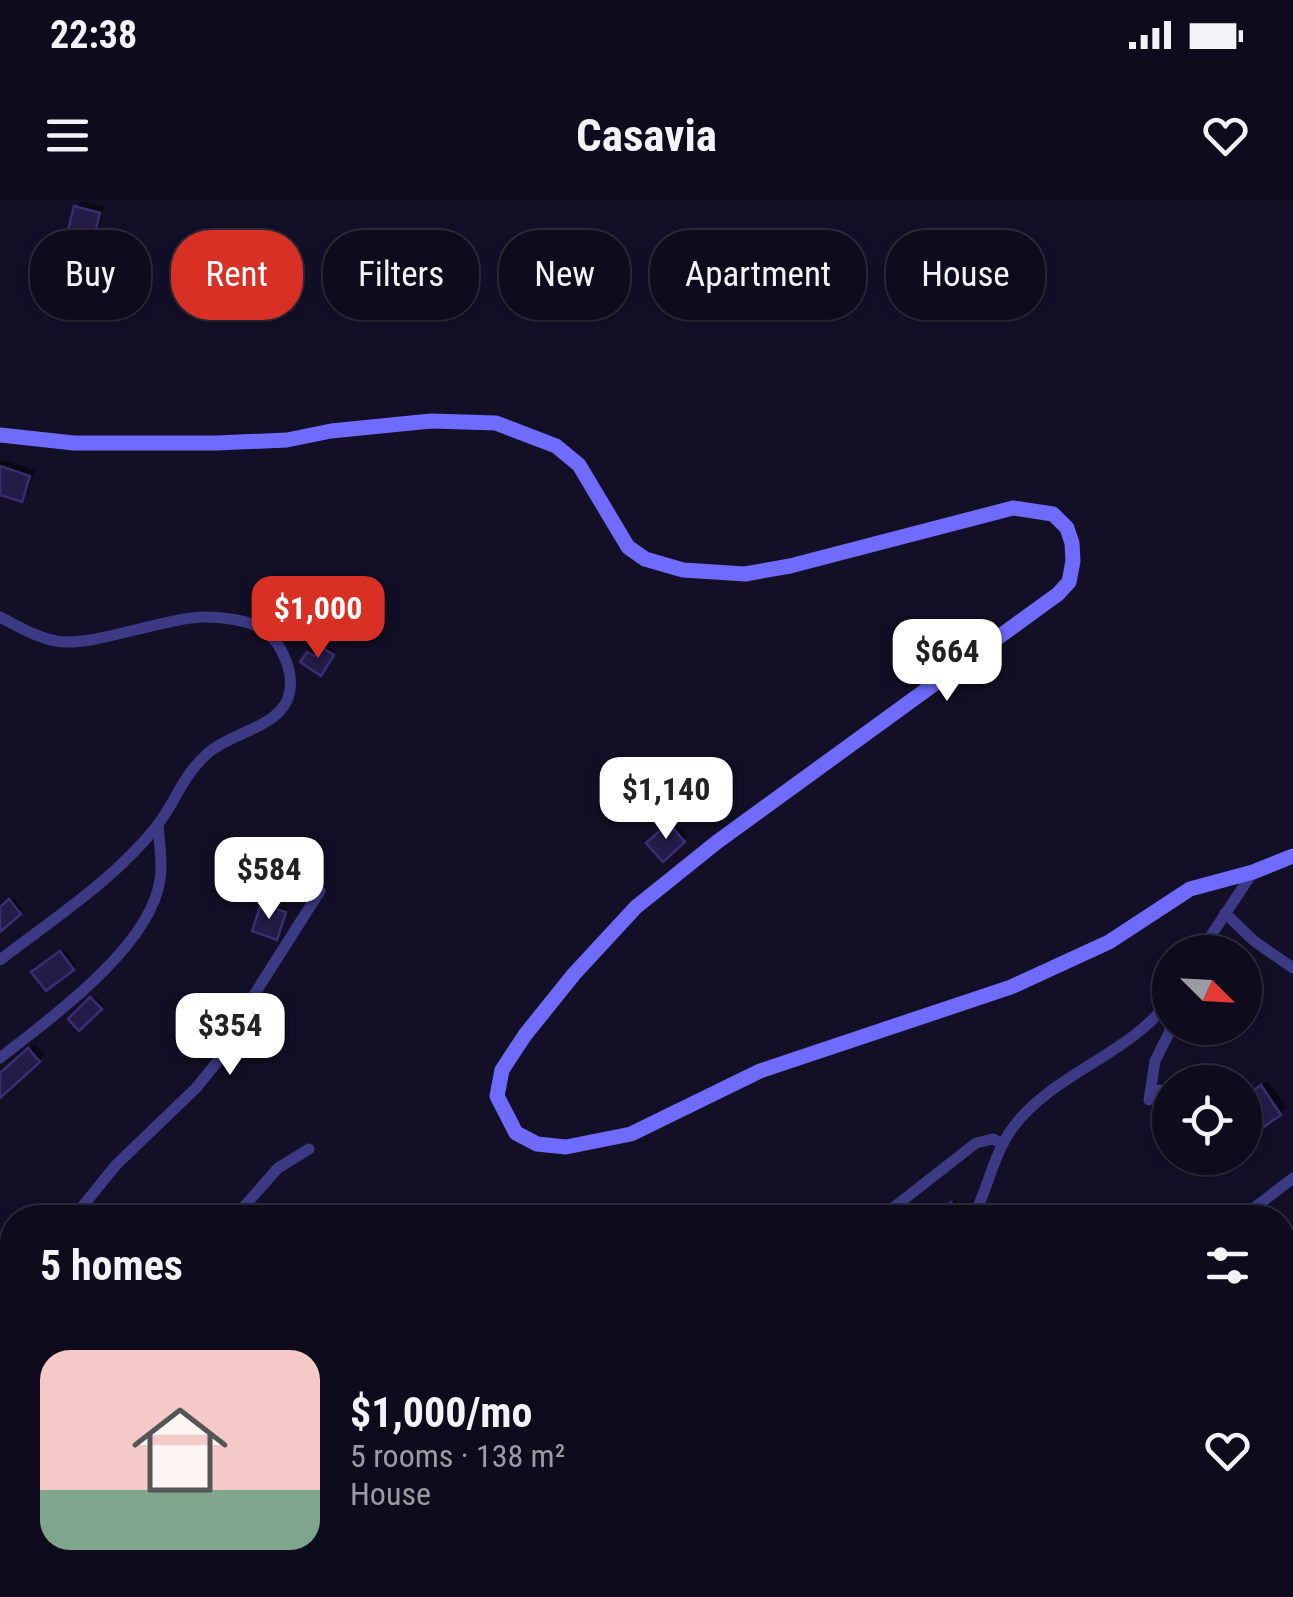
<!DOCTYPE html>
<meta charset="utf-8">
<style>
:root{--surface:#0e0b1c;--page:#1c1929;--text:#f1f3f6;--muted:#9b9ba3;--line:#2e2b3b;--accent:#d93025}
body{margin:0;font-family:"Roboto Condensed",sans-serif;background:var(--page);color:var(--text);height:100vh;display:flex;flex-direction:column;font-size:38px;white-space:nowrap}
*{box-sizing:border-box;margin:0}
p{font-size:32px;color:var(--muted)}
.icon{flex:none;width:55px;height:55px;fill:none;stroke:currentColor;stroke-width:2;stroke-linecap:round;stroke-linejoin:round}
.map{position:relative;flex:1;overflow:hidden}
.side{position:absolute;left:0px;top:1005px;width:1295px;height:392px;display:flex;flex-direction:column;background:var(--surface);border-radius:40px 40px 0 0;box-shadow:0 2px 8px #0004,0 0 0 2px var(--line)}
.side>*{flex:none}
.top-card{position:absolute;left:30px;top:30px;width:1235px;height:90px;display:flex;gap:20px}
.needle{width:65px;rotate:114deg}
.tools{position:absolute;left:1152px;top:735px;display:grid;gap:20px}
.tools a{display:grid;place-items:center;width:110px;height:110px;border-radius:50%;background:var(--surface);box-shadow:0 2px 8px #0004,0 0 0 2px var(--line);font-size:50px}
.price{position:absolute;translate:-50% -85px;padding:0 22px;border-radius:20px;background:#fff;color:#222;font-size:32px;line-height:65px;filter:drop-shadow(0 2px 5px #0008)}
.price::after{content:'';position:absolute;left:50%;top:60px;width:30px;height:22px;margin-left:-15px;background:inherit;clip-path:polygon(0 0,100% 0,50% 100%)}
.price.selected{background:var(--accent);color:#fff}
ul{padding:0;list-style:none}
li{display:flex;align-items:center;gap:30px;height:250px;padding:0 40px}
li span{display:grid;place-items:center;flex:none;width:280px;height:200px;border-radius:30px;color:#555}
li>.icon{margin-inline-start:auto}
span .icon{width:120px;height:120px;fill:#fffc;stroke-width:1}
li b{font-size:42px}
h2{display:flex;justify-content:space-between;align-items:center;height:120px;padding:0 40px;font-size:42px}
.chip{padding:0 35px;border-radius:40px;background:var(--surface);box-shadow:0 2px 8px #0004,0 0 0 2px var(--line);font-size:35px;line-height:90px}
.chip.selected{background:var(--accent);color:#fff}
.status{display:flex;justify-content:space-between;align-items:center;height:70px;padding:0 50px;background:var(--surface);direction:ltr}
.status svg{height:28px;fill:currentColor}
header{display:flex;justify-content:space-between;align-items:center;height:130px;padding:0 40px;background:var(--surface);font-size:45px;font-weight:700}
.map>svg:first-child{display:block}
</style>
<div class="status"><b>22:38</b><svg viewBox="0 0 49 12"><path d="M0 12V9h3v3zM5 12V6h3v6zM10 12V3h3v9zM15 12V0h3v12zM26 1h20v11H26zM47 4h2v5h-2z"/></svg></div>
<header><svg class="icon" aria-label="menu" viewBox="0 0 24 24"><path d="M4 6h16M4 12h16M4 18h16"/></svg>Casavia<svg class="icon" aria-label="heart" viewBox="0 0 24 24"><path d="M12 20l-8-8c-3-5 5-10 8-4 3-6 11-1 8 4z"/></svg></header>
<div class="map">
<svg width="1293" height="1397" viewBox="0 0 1293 1397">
<rect width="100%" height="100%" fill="#130f26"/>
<g fill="#0007">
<path d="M82,1L104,7L95,43L89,49L76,7Z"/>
<path d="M4,260L35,270L27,293L21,299L0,292V263Z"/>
<path d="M326,445L336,451L324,469L309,453L313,450L320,454Z"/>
<path d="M673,621L687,636L663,659L649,643Z"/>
<path d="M14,698L23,709L0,728V709Z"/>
<path d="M267,702L288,709L277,737L263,705Z"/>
<path d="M64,749L76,764L72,768L38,769Z"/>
<path d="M95,796L103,804L79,827L71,819Z"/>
<path d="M35,844L45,855L0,895V875Z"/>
<path d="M1198,873L1194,882H1182Z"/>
<path d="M1268,881L1286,907L1280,913L1245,920V896Z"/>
<path d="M955,1000L966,1018H932Z"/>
<path d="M1285,1215L1293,1216V1251L1290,1254L1282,1253Z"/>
<path d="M1287,1263L1293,1265V1281L1286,1297L1283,1267Z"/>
<path d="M761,1385H799L800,1393L792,1397H771L770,1391Z"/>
<path d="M924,1385H945L939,1392Z"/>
<path d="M1104,1385H1113L1124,1394L1130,1385H1147L1131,1397L1126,1393L1122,1397H1093Z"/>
<path d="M1281,1390L1293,1396V1397H1275Z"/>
</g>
<g fill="#241b47" stroke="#3b2d73" stroke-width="2.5">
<path d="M74,6L100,13L90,52L64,46Z"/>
<path d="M0,266L30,276L22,302L0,295Z"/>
<path d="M321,447L334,455L321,476L300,462L307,452L315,456Z"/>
<path d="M668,623L685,642L663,662L646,643Z"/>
<path d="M9,699L21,714L0,732V707Z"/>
<path d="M261,704L286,712L277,740L252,731Z"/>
<path d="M60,751L74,770L46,791L31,772Z"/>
<path d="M90,797L102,809L79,831L68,819Z"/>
<path d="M28,848L40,862L0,898V873Z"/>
<path d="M1261,885L1281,915L1252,935L1245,924V896Z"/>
<path d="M951,1002L962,1018H930Z"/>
<path d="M1282,1218L1293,1219L1291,1256H1282Z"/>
<path d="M1282,1266L1293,1268L1287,1300L1282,1299Z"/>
<path d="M759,1385H795L797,1397L760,1395Z"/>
<path d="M896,1385H916L910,1397L892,1394Z"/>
<path d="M951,1385H964L968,1389L960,1397H939Z"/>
<path d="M1127,1385H1148L1140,1397H1126L1121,1393Z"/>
<path d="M1161,1385L1174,1387L1167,1397H1145L1153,1386L1158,1390Z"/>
</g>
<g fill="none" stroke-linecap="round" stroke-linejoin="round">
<g stroke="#3d3a85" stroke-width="11">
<path d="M0,417C18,426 35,437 56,441C91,448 165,417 205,417C223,417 249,420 264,430C283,444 296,476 288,498C277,528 230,533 208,553C181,577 176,602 156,627C114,680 53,719 0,760"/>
<path d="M1225,713L1254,741L1293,768"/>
<path d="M1200,752L1253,672"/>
<path d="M0,858C51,818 150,747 160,680C163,663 159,642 158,625"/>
<path d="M1160,890L1149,900L1155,861L1170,831L1167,804"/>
<path d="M73,1018L116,965L196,888L231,845L252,798L320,691"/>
<path d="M234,1018L278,968L309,949"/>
<path d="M880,1018L976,943L993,939L1003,944"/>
<path d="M973,1018C988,988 994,952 1014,926C1055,872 1132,854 1170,799"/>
<path d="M1241,1018L1293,978"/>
<path d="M0,1108L12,1092"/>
<path d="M1282,1180L1293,1157"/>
<path d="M0,1181L12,1176"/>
<path d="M994,1385L1013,1397"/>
<path d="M969,1397L981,1385"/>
<path d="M1178,1397L1186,1385"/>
</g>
<path stroke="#6f6bff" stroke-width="15" d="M0,235L74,243H217L287,240L331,231L431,221L496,223L556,246L579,265L628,347L645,359L683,370L745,374L790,366L1013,308L1053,314L1067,328L1072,343L1073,361L1069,382L1058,394L717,642L636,707L574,774L525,835L502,870L497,896L516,933L537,944L566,947L631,934L760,871L1011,787L1109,742L1190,689L1253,672L1293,656"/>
</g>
</svg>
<div class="tools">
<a><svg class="needle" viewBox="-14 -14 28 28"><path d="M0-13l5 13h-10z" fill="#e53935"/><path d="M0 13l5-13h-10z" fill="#9b9ba3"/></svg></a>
<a><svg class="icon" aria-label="locate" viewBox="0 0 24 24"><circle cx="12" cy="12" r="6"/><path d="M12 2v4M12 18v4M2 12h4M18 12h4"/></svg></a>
</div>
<b class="price selected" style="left:318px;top:461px">$1,000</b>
<b class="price" style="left:947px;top:504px">$664</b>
<b class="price" style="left:666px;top:642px">$1,140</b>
<b class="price" style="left:269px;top:722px">$584</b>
<b class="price" style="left:230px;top:878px">$354</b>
<div class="top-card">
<a class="chip">Buy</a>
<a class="chip selected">Rent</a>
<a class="chip">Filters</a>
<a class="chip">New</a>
<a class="chip">Apartment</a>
<a class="chip">House</a>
</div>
<section class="side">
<h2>5 homes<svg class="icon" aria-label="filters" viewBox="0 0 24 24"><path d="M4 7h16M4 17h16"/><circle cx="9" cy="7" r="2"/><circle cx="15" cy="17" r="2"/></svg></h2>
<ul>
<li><span style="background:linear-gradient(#f6c9c9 70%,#7fa58c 0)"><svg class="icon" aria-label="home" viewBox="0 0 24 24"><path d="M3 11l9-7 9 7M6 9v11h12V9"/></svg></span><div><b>$1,000/mo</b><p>5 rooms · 138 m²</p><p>House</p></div><svg class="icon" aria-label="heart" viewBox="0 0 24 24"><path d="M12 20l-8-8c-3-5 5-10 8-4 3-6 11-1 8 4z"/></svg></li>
</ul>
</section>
</div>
